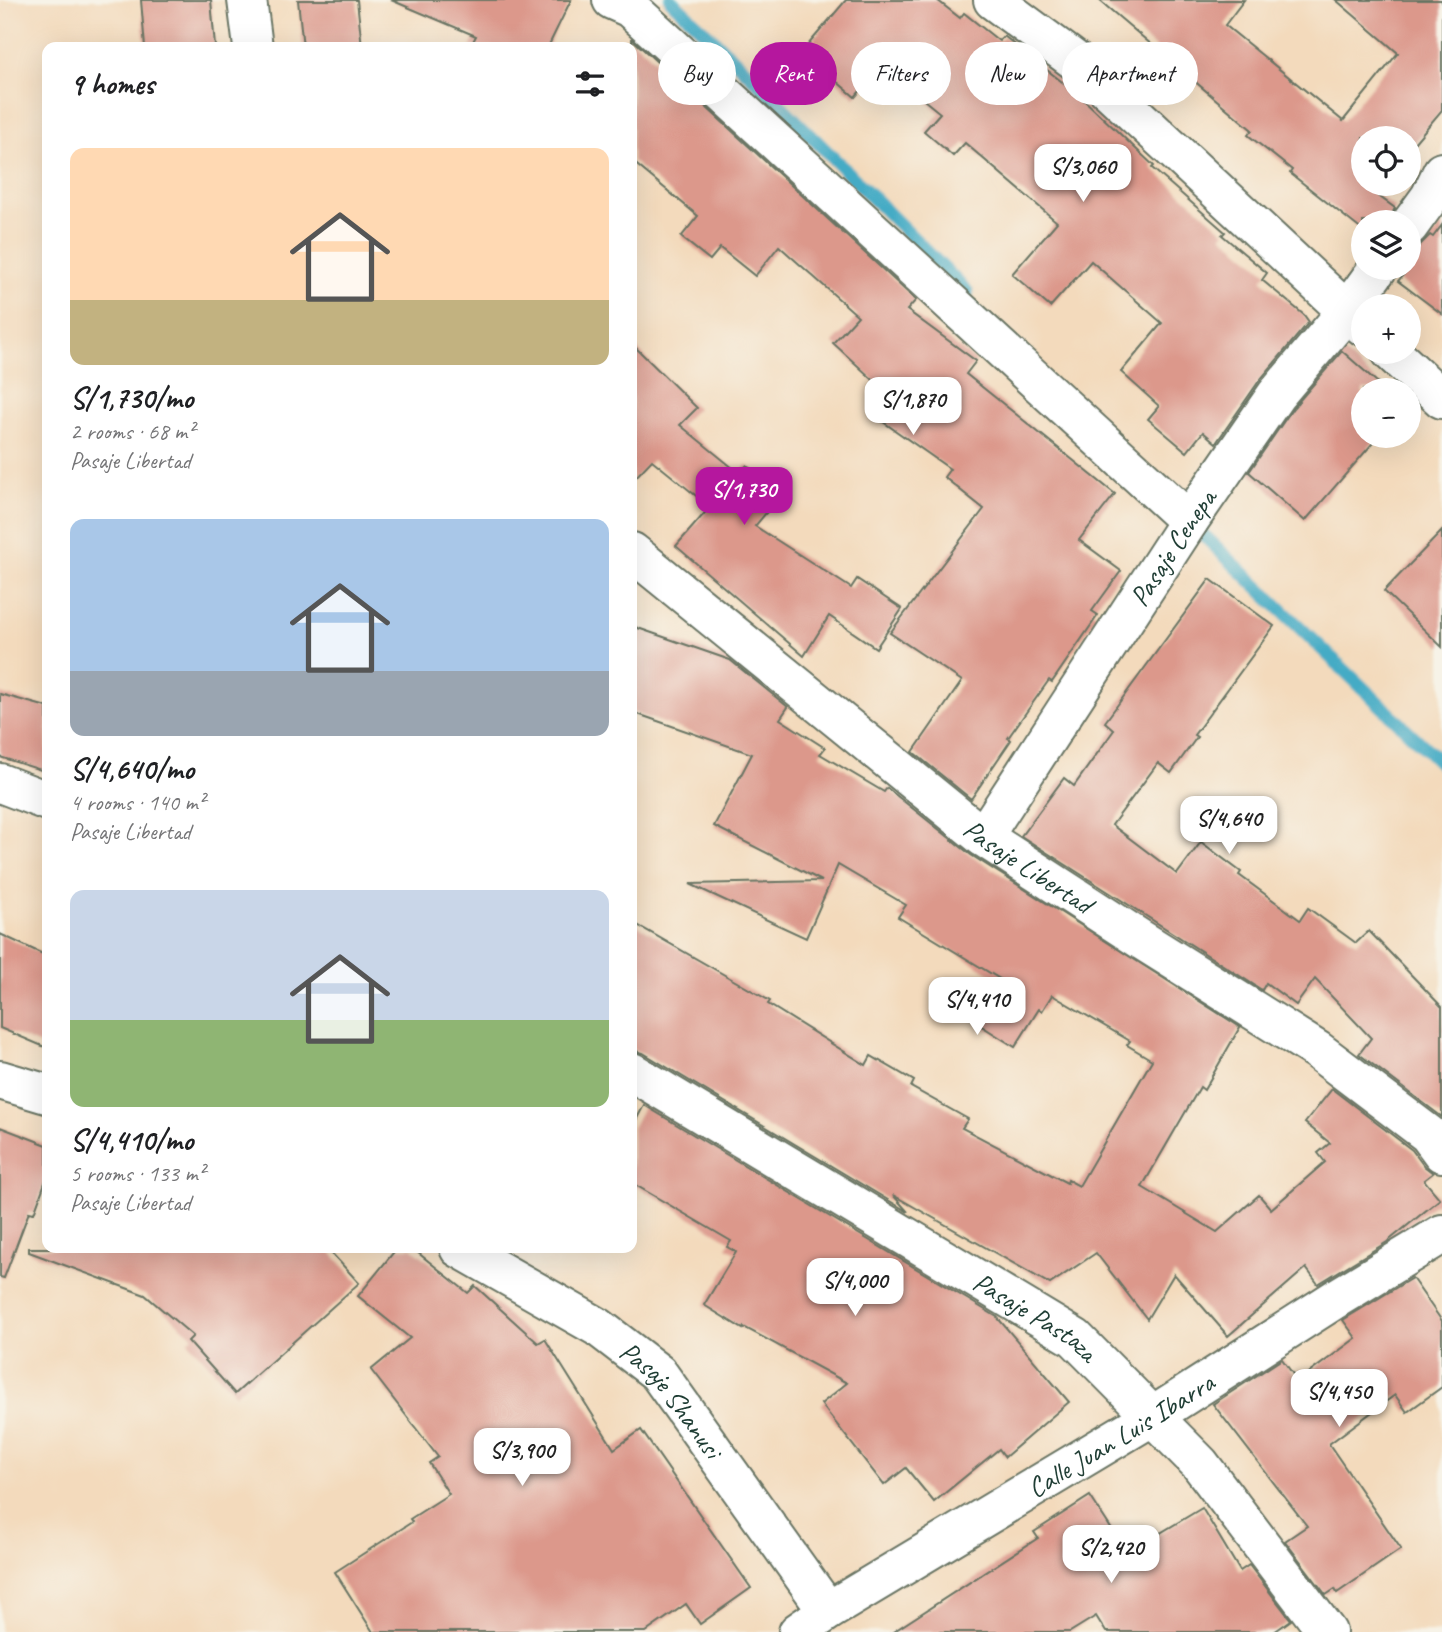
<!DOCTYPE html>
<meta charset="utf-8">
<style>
:root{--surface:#fff;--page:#f2f2f2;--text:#202124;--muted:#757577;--accent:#b5179e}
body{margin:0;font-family:Caveat,sans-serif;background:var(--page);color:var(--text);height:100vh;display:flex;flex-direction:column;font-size:26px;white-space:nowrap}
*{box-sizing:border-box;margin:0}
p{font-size:23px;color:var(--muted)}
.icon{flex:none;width:38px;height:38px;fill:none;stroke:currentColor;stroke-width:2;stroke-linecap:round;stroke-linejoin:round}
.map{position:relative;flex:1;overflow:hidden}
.sheet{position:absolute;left:42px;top:42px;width:595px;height:1211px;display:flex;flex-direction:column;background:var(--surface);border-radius:14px;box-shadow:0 7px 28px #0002}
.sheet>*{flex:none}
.guide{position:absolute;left:658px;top:42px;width:665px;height:63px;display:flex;gap:14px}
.tools{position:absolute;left:1351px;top:126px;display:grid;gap:14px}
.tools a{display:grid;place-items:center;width:70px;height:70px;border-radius:50%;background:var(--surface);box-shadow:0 7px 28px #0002;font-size:35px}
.price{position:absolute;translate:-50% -60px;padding:0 16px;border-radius:14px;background:#fff;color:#222;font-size:23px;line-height:46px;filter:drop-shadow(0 2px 4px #0008)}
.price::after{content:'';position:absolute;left:50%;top:42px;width:21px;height:16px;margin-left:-10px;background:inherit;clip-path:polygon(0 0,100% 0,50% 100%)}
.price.current{background:var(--accent);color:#fff}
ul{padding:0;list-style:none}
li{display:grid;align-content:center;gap:14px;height:371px;padding:0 28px}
li span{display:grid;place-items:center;height:217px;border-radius:14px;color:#555}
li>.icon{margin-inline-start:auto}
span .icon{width:126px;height:126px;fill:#fffc;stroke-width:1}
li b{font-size:30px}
h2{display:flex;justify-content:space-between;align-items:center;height:84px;padding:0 28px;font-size:30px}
.chip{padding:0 24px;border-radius:32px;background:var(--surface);box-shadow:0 7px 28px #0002;font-size:24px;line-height:63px}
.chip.current{background:var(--accent);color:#fff}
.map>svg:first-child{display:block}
</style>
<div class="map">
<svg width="1442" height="1632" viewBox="0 0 1442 1632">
<rect width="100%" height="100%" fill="#f7f3e8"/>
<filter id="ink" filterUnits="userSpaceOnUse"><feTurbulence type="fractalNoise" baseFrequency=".0143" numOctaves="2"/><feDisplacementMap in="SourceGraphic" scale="14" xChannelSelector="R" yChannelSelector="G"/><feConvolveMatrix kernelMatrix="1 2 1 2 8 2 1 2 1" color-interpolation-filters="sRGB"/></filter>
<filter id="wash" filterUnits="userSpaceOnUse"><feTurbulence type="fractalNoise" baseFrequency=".00686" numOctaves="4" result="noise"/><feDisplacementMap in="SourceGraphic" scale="28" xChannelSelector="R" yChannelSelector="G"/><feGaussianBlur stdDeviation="1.57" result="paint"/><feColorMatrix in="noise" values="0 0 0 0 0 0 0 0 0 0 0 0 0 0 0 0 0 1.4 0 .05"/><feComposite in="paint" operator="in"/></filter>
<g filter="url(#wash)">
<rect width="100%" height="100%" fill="#f3dabc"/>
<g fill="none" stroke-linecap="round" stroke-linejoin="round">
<g stroke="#45abc5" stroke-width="14">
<path d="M671,0L750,75L967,292"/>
<path d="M1191,523L1442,764"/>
</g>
</g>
<g id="blocks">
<g fill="#dc988b">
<path d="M141,0H211L215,47H145Z"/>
<path d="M298,0H357L362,47H303Z"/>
<path d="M391,0H571L548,47H470L476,36Z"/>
<path d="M846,0H937L960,18L964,13L999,41L1004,36L1080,96L1154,166L1152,168L1225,232L1222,235L1267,273L1262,280L1304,315L1309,322L1259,381L1216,443L1203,432L1187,452L1148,419L1159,406L1121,372L1162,323L1091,261L1050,307L1012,274L1057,222L965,143L953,156L924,131L940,113L882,66L855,97L802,52Z"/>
<path d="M1099,0H1244L1225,25L1343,121L1398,53L1336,0H1442V110L1409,149V138H1363V184H1380L1373,192L1395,208L1388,222H1363V231L1290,173L1292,170L1248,135L1252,130Z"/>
<path d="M632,39L916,300L907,310L976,361L966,374L1115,494L1079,540L1121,571L1092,611L1098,615L1052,682L1049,680L1008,738L1011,740L971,799L913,752L962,681L890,633L984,509L944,477L950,469L879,419L894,399L833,343L858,316L779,246L755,276L720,248L710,260L681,237L698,216L632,161Z"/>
<path d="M1442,225V314L1398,281L1409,268V248L1419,246L1430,235L1433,237Z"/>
<path d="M632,344L697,408L680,425L739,473L747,465L781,495L755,526L851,588L857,579L902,609L876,648L829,616L804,656L676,546L710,507L652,460L632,481Z"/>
<path d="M1342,351L1386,390H1363V436H1379L1305,521L1249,472L1293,408Z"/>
<path d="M1442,531V647L1384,591Z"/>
<path d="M1210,579L1274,626L1194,735L1197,737L1171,773L1158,763L1112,825L1177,874L1201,842L1241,872L1239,875L1300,920L1308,908L1356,943L1369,931L1442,1007V1117L1359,1054L1371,1038L1315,979L1296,1005L1266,983L1262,990L1021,836L1064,778L1074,786L1114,730L1105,722Z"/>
<path d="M632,626L730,660L788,707L780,719L825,748L820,754L884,792L887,788L971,855L1240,1027L1204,1090L1200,1087L1142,1187L1217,1232L1259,1195L1271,1209L1325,1162L1318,1153L1330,1143L1305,1123L1332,1089L1412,1150L1424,1166L1433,1173L1424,1180L1440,1199L1387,1242L1318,1284L1306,1268L1228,1336L1174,1274L1147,1319L1096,1253L1050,1284L893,1195L908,1212L643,1053L632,1050V922L770,1001L768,1004L866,1065L871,1056L914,1081L911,1087L968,1119L962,1128L1067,1183L1068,1180L1079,1186L1152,1060L1127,1045L1130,1041L1052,995L1042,1011L1039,1009L1015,1047L980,1025L1004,987L1001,985L1003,981L898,917L906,905L838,865L806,938L690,884L822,881L714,826L752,754L632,712Z"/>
<path d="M0,694L47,707V772L0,757Z"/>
<path d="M0,934L47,956V1048L0,1028Z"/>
<path d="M644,1105L997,1317L1069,1402L1005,1457L999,1449L934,1502L906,1468L884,1485L821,1404L847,1383L744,1327L743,1329L704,1305L736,1252L727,1247L731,1241L632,1183V1128Z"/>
<path d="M0,1127L47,1145V1177L34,1213L29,1212L4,1278L0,1277Z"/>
<path d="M29,1248H327L359,1283L235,1394L188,1341L193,1336L145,1295L29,1252Z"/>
<path d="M397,1248H412L468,1293L475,1286L538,1343L545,1339L614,1449L641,1430L751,1588L700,1624L686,1604L646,1632H373L335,1572L412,1522L410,1519L449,1494L429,1463L438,1457L371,1370L410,1338L358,1296Z"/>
<path d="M1412,1278L1442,1321V1387L1407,1412L1395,1395L1329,1444L1401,1549L1337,1593L1335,1589L1326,1595L1285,1541L1307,1526L1213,1404L1282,1359L1298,1381L1356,1338L1343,1320Z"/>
<path d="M1090,1496L1127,1553L1202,1508L1240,1571L1249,1565L1291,1620L1274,1632H1106L1096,1616L1070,1632H893L1038,1538L1034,1532Z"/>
</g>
</g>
</g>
<g filter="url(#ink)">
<use href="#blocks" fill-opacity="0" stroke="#697464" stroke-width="2"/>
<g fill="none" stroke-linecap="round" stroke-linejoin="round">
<defs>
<g id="minor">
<path d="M247,0L253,47"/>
<path d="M612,0L630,8L1189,521"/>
<path d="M993,0L1085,68L1363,326"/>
<path d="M1409,226L1430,197L1442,172"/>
<path d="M1391,352L1442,399"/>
<path id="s1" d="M632,552L983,837L1140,939L1317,1050L1428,1134L1442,1153"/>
<path d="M0,783L47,801"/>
<path id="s2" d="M983,837L1189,521L1276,395L1347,311L1378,268"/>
<path id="s3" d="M632,1072L1075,1338L1200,1464L1327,1632"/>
<path d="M0,1080L47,1094"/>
<path id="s4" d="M459,1248L598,1327L658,1373L828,1611"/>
<path id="s5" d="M798,1632L828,1611L1153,1416L1337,1298L1442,1234"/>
</g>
</defs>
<use href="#minor" stroke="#697464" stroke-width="42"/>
<use href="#minor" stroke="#fff" stroke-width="38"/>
</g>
</g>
<g text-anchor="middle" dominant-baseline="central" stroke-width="5" stroke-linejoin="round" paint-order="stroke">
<g font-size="28" fill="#1f3d34" stroke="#f7f3e8">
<text stroke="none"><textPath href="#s2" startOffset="346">Pasaje Cenepa</textPath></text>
<text stroke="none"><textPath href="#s1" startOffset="506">Pasaje Libertad</textPath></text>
<text stroke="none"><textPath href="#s3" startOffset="472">Pasaje Pastaza</textPath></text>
<text stroke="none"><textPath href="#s4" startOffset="264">Pasaje Shanusi</textPath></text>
<text stroke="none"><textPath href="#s5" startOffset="378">Calle Juan Luis Ibarra</textPath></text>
</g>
</g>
</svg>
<div class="tools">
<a><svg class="icon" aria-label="locate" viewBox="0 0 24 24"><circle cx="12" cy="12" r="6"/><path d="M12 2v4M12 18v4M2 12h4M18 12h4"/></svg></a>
<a><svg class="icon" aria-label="layers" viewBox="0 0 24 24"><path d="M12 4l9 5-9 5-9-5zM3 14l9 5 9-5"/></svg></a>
<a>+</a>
<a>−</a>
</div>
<b class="price" style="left:1083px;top:204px">S/3,060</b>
<b class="price" style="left:913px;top:437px">S/1,870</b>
<b class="price current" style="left:744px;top:527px">S/1,730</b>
<b class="price" style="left:1229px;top:856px">S/4,640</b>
<b class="price" style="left:977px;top:1037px">S/4,410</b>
<b class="price" style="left:855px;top:1318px">S/4,000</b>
<b class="price" style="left:1339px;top:1429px">S/4,450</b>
<b class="price" style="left:522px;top:1488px">S/3,900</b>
<b class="price" style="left:1111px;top:1585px">S/2,420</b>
<div class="guide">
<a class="chip">Buy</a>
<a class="chip current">Rent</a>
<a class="chip">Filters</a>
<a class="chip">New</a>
<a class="chip">Apartment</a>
</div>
<section class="sheet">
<h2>9 homes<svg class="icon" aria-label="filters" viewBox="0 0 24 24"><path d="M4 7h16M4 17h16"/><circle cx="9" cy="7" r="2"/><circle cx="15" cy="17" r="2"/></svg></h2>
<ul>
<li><span style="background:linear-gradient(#ffd9b3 70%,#c2b280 0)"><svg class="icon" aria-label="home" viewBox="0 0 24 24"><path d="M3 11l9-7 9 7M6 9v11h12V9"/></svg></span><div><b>S/1,730/mo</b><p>2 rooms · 68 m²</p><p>Pasaje Libertad</p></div></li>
<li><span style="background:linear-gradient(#a9c7e8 70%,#9aa5b1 0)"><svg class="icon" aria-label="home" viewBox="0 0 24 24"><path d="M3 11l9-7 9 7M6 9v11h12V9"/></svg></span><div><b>S/4,640/mo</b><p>4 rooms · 140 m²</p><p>Pasaje Libertad</p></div></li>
<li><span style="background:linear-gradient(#c9d6e8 60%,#8fb573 0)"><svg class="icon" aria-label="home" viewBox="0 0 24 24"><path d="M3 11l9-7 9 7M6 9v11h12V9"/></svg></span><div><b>S/4,410/mo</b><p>5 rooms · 133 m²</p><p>Pasaje Libertad</p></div></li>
</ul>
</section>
</div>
